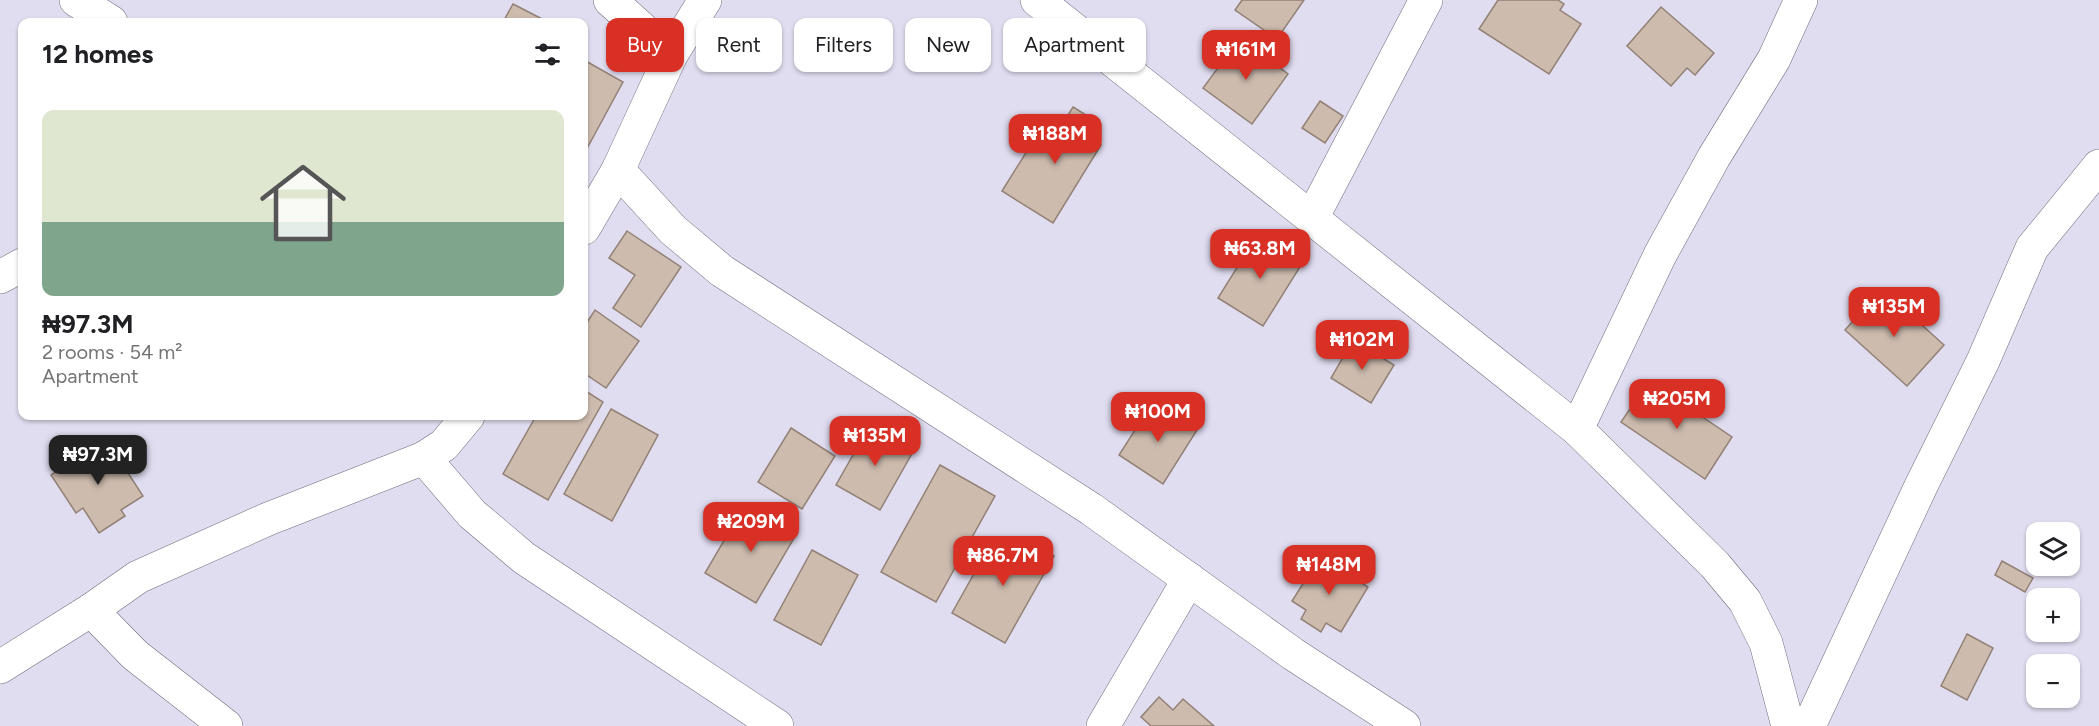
<!DOCTYPE html>
<meta charset="utf-8">
<style>
:root{--surface:#fff;--page:#f2f2f2;--text:#202124;--muted:#757577;--accent:#d93025}
body{margin:0;font-family:Figtree,sans-serif;background:var(--page);color:var(--text);height:100vh;display:flex;flex-direction:column;font-size:22px;white-space:nowrap}
*{box-sizing:border-box;margin:0}
p{font-size:20px;color:var(--muted)}
.icon{flex:none;width:33px;height:33px;fill:none;stroke:currentColor;stroke-width:2;stroke-linecap:round;stroke-linejoin:round}
.map{position:relative;flex:1;overflow:hidden}
.side{position:absolute;left:18px;top:18px;width:570px;height:402px;display:flex;flex-direction:column;background:var(--surface);border-radius:12px;box-shadow:0 2px 4px #0004}
.side>*{flex:none}
.top-card{position:absolute;left:606px;top:18px;width:570px;height:54px;display:flex;gap:12px}
.fabs{position:absolute;left:2026px;top:522px;display:grid;gap:12px}
.fabs a{display:grid;place-items:center;width:54px;height:54px;border-radius:12px;background:var(--surface);box-shadow:0 2px 4px #0004;font-size:30px}
.price{position:absolute;translate:-50% -51px;padding:0 14px;border-radius:12px;background:var(--accent);color:#fff;font-size:20px;line-height:39px;filter:drop-shadow(0 2px 3px #0008)}
.price::after{content:'';position:absolute;left:50%;top:36px;width:18px;height:14px;margin-left:-9px;background:inherit;clip-path:polygon(0 0,100% 0,50% 100%)}
.price.active{background:#222;color:#fff}
ul{padding:0;list-style:none}
li{display:grid;align-content:center;gap:12px;height:318px;padding:0 24px}
li span{display:grid;place-items:center;height:186px;border-radius:12px;color:#555}
li>.icon{margin-inline-start:auto}
span .icon{width:108px;height:108px;fill:#fffc;stroke-width:1}
li b{font-size:26px}
h2{display:flex;justify-content:space-between;align-items:center;height:72px;padding:0 24px;font-size:26px}
.chip{padding:0 21px;border-radius:12px;background:var(--surface);box-shadow:0 2px 4px #0004;font-size:21px;line-height:54px}
.chip.active{background:var(--accent);color:#fff}
.map>svg:first-child{display:block}
</style>
<div class="map">
<svg width="2099" height="726" viewBox="0 0 2099 726">
<rect width="100%" height="100%" fill="#e1ddf1"/>
<g fill="#cdbbae" stroke="#928175" stroke-width="1.5">
<path d="M1242,0H1304L1277,39L1235,10Z"/>
<path d="M1498,0H1558L1564,4L1560,10L1581,24L1549,74L1479,29Z"/>
<path d="M513,4L548,22H503Z"/>
<path d="M1661,7L1714,53L1695,75L1687,68L1671,86L1627,46Z"/>
<path d="M1240,38L1288,74L1252,124L1203,88Z"/>
<path d="M584,60L623,82L584,154Z"/>
<path d="M1320,101L1343,116L1325,143L1302,128Z"/>
<path d="M1073,107L1099,123L1090,138L1101,145L1053,223L1002,191L1032,143L1038,147L1058,115L1065,120Z"/>
<path d="M627,231L681,267L641,327L613,308L635,275L609,258Z"/>
<path d="M1258,234L1303,262L1263,326L1218,298Z"/>
<path d="M1882,289L1944,345L1907,386L1845,330Z"/>
<path d="M595,310L639,341L606,388L584,373V327Z"/>
<path d="M1353,340L1394,365L1371,403L1331,378Z"/>
<path d="M1649,381L1732,437L1705,479L1621,422Z"/>
<path d="M584,390L603,402L548,500L503,474L536,416H584Z"/>
<path d="M1153,402L1197,430L1163,484L1119,455Z"/>
<path d="M611,409L658,435L612,521L564,494Z"/>
<path d="M870,425L914,450L880,510L836,485Z"/>
<path d="M791,428L835,456L802,509L758,482Z"/>
<path d="M106,439L143,496L121,510L125,516L99,533L83,508L76,513L51,475Z"/>
<path d="M940,465L995,496L936,602L881,572Z"/>
<path d="M746,503L797,533L756,603L705,573Z"/>
<path d="M994,538L1018,552L1026,539L1054,556L1005,643L952,613Z"/>
<path d="M812,550L858,575L821,645L774,620Z"/>
<path d="M1320,557L1368,587L1341,632L1326,623L1321,632L1301,619L1306,610L1292,601Z"/>
<path d="M2002,561L2033,578L2025,592L1995,575Z"/>
<path d="M1967,634L1993,648L1967,700L1941,686Z"/>
<path d="M1159,697L1173,710L1183,699L1214,726H1151L1141,717Z"/>
</g>
<g fill="none" stroke-linecap="round" stroke-linejoin="round">
<defs>
<g id="minor">
<path d="M76,0L111,22"/>
<path d="M610,0L671,55"/>
<path d="M1037,0L1577,429L1715,565L1745,601L1766,643L1788,726"/>
<path d="M618,170L673,230L722,271L1091,509L1293,654L1404,726"/>
<path d="M1312,218L1426,0"/>
<path d="M584,228L618,170L671,55L705,0"/>
<path d="M0,277L22,265"/>
<path d="M1577,429L1660,255L1714,157L1774,59L1801,0"/>
<path d="M424,458L472,514L524,558L777,726"/>
<path d="M91,610L135,655L226,726"/>
<path d="M0,667L91,610L138,577L268,519L424,458L444,445L468,416"/>
<path d="M1103,726L1189,579"/>
<path d="M1809,726L1921,486L1983,361L2032,248L2099,166"/>
</g>
</defs>
<use href="#minor" stroke="#6f6b7d" stroke-width="34"/>
<use href="#minor" stroke="#fff" stroke-width="33"/>
</g>
</svg>
<div class="fabs">
<a><svg class="icon" aria-label="layers" viewBox="0 0 24 24"><path d="M12 4l9 5-9 5-9-5zM3 14l9 5 9-5"/></svg></a>
<a>+</a>
<a>−</a>
</div>
<b class="price" style="left:1246px;top:81px">₦161M</b>
<b class="price" style="left:1055px;top:165px">₦188M</b>
<b class="price" style="left:1260px;top:280px">₦63.8M</b>
<b class="price" style="left:1894px;top:338px">₦135M</b>
<b class="price" style="left:1362px;top:371px">₦102M</b>
<b class="price" style="left:1677px;top:430px">₦205M</b>
<b class="price" style="left:1158px;top:443px">₦100M</b>
<b class="price" style="left:875px;top:467px">₦135M</b>
<b class="price active" style="left:98px;top:486px">₦97.3M</b>
<b class="price" style="left:751px;top:553px">₦209M</b>
<b class="price" style="left:1003px;top:587px">₦86.7M</b>
<b class="price" style="left:1329px;top:596px">₦148M</b>
<div class="top-card">
<a class="chip active">Buy</a>
<a class="chip">Rent</a>
<a class="chip">Filters</a>
<a class="chip">New</a>
<a class="chip">Apartment</a>
</div>
<section class="side">
<h2>12 homes<svg class="icon" aria-label="filters" viewBox="0 0 24 24"><path d="M4 7h16M4 17h16"/><circle cx="9" cy="7" r="2"/><circle cx="15" cy="17" r="2"/></svg></h2>
<ul>
<li><span style="background:linear-gradient(#dfe7d0 60%,#7fa58c 0)"><svg class="icon" aria-label="home" viewBox="0 0 24 24"><path d="M3 11l9-7 9 7M6 9v11h12V9"/></svg></span><div><b>₦97.3M</b><p>2 rooms · 54 m²</p><p>Apartment</p></div></li>
</ul>
</section>
</div>
